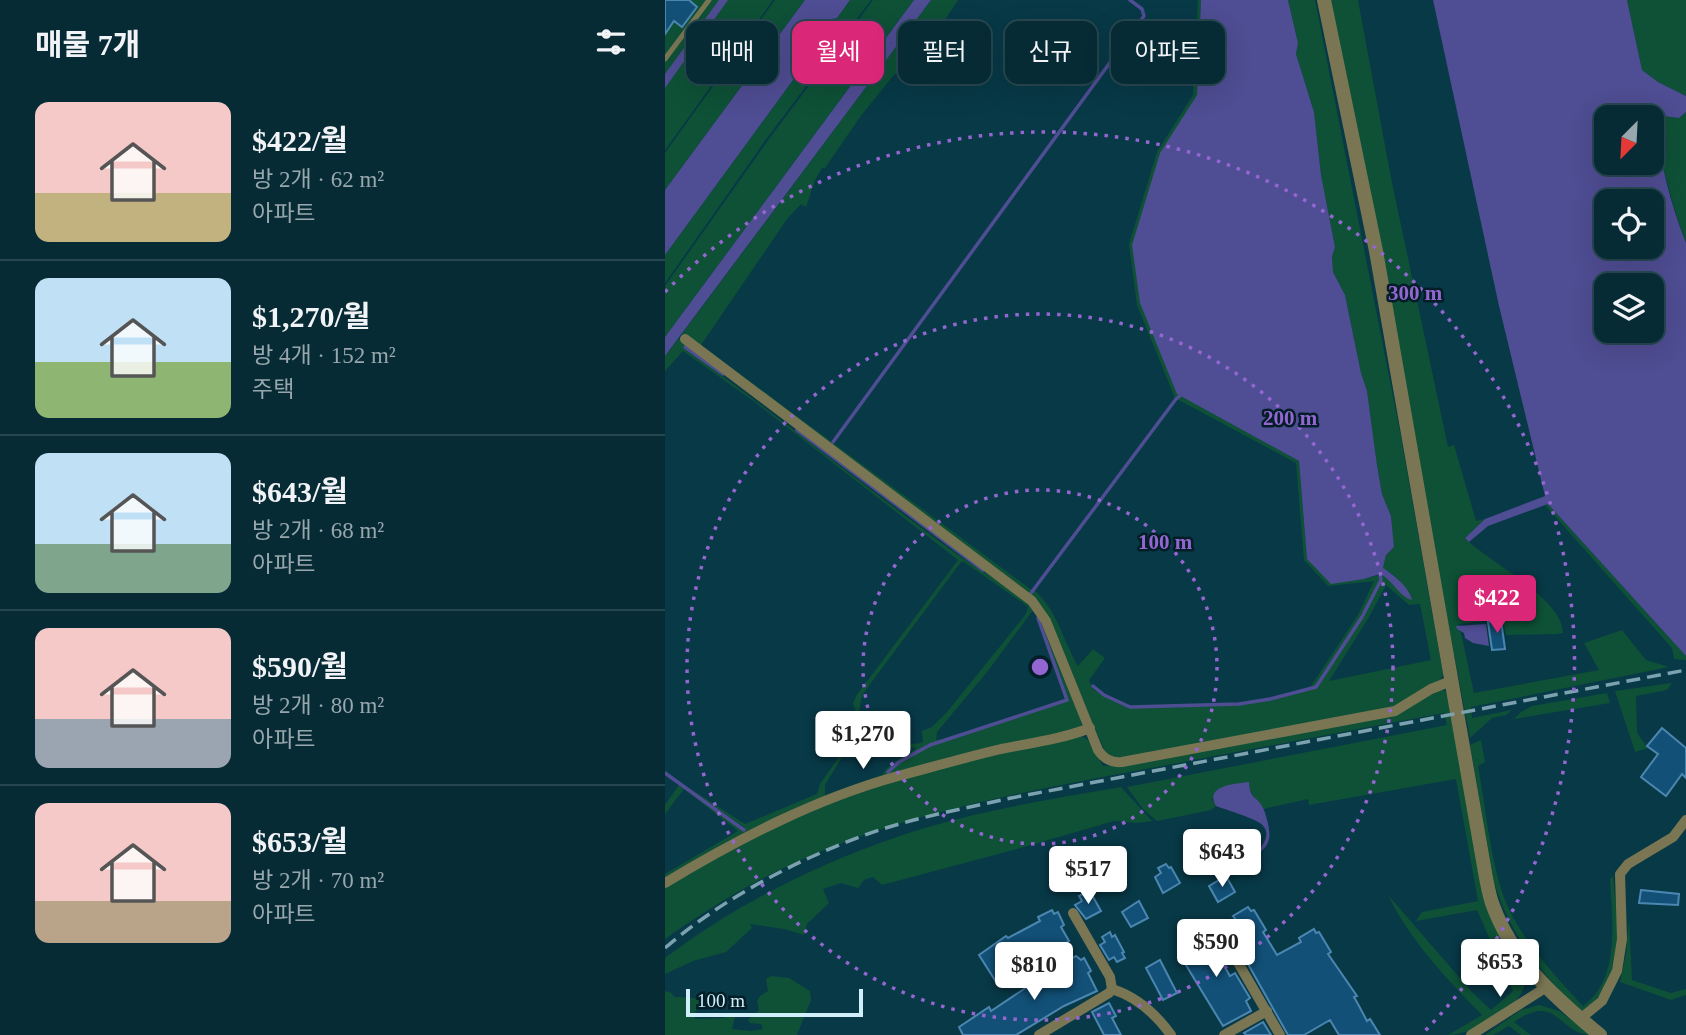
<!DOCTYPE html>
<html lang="ko">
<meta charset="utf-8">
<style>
:root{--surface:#062b35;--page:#0f333d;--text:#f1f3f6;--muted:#98a7ad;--line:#274750;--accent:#db2777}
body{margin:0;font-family:"Times New Roman","Noto Sans KR",serif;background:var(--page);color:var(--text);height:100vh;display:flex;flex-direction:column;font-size:26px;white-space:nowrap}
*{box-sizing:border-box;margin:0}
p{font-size:23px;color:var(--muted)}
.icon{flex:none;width:38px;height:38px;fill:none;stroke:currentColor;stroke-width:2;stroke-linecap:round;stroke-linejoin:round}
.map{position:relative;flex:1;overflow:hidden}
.details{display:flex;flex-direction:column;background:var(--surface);width:665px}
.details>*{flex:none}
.hud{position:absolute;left:21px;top:21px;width:665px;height:63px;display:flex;gap:14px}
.needle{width:46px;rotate:204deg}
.controls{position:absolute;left:929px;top:105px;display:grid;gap:14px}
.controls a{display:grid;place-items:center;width:70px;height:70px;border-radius:14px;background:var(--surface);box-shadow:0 7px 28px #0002,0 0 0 2px var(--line);font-size:35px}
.scale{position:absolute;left:21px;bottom:18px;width:177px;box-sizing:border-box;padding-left:7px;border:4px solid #d0effb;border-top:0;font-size:19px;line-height:24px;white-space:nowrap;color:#d0effb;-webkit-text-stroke:5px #041e27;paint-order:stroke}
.price{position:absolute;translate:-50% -60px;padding:0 16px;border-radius:7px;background:#fff;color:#222;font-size:23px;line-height:46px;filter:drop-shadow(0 2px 4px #0008)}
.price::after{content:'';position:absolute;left:50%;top:42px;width:21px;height:16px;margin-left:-10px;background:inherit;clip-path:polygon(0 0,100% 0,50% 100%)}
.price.current{background:var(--accent);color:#fff}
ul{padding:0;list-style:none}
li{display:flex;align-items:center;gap:21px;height:175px;padding:0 35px}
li+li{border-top:2px solid var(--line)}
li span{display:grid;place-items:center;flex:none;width:196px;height:140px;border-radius:14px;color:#555}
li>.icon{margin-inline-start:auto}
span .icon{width:84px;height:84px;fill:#fffc;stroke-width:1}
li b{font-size:30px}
h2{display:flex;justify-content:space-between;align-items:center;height:84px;padding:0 35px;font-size:30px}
.tag{padding:0 24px;border-radius:14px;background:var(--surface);box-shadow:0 7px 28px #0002,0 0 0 2px var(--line);font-size:24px;line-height:63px}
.tag.current{background:var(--accent);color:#fff}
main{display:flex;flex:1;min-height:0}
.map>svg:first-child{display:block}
</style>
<main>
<section class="details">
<h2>매물 7개<svg class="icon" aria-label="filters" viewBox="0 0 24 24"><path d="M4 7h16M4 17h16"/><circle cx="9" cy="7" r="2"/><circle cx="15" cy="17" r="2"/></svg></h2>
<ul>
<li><span style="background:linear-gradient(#f6c9c9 65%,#c2b280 0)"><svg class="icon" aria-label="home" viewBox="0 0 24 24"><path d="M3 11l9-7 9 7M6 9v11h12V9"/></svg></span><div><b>$422/월</b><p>방 2개 · 62 m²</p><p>아파트</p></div></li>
<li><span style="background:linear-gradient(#bfe0f5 60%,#8fb573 0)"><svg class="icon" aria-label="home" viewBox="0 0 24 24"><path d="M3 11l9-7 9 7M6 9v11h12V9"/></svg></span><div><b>$1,270/월</b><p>방 4개 · 152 m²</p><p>주택</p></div></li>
<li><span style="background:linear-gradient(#bfe0f5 65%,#7fa58c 0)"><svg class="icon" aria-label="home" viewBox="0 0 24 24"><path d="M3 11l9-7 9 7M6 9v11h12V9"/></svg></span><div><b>$643/월</b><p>방 2개 · 68 m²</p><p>아파트</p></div></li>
<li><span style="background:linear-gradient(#f6c9c9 65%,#9aa5b1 0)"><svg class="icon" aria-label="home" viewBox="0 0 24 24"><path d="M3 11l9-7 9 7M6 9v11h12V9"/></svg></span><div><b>$590/월</b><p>방 2개 · 80 m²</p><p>아파트</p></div></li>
<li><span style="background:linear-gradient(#f6c9c9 70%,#b9a48a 0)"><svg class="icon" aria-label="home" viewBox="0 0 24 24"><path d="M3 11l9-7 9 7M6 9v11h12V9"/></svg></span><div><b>$653/월</b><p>방 2개 · 70 m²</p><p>아파트</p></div></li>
</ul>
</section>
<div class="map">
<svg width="1021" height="1035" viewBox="0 0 1021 1035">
<rect width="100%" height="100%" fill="#083947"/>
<g fill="#0e5137" fill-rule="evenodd">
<path d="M0,0H108L0,150Z"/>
<path d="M110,0H140L0,190V153Z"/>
<path d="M185,0H206L102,138L0,283V255L128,80C141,60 151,36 167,19L172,18Z"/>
<path d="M208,0H249L0,337V286L104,139Z"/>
<path d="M266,0H293L258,53L247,58L228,76L195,117L160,168H157L150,180L141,207L136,204L122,219L36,345L368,591L366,593L369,590C392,609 398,641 413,666L428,649L440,658L424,680L428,689L438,696L465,708L574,705L605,700L651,688L697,617L716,580V574L727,582L741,598C742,585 729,574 718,568L721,555L729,547L726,516L717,494L712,465L702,391L696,373L680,295L668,272L667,257L670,247L656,175L649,112L631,54L633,43L623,0H650L735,432L778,674L776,679L729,707L455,760L441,754L381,616L191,464L17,334ZM721,585L744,605L755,604L766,660L664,681L704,617Z"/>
<path d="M533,0H536L534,81L532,95L528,104L512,394L514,395L510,398L472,305L464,244L492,152L528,95Z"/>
<path d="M664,0H693L726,178L783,447L789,445L811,521L820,519L800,538C823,562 898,598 898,633L891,634L841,635L837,619L794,624L809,693L934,670L919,643L957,630L981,660L1004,667L806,707L807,718L847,710L841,715L827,718L805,738Z"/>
<path d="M962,0H1021V96L993,82L977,70Z"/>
<path d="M1021,112V243C1006,202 996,164 990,120L998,116L1014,118Z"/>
<path d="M14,338L164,447L366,602L375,613C384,635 421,709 416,728L282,760L222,776L177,791L91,828L0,881V874L73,831L19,789L0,814V805L14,785L79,831L80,828L21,786L80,824L152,794L155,784L174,757L191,721L192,716L188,703L191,696L293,560L87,400L18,351L0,371V356ZM21,346L88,395L297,555L366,603L374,617L403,700L265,746L235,763L222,774L234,761L279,739L271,740L272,732L322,672L368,610C356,592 315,571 296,557C202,489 113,415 19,348ZM296,562H299L358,603L363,607L361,614L282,712L267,727L257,731L258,742C238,751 214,723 197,714L194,711L197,695ZM199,721C222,729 224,746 252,748C240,757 224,762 217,775L160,795V785Z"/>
<path d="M516,396L634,461L642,559L699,579L714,575L715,579L696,616L650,686H646L693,615L709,581L663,586L639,560L631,463L512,399Z"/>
<path d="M883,504L1021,656V660L1009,659L1007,648L880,505Z"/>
<path d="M1007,683L1002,690L971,696L972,733L983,748L970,752L950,691Z"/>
<path d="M777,689L781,692L829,919L860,983C856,1009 807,1035 783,1035L817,1015C781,978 746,942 723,895L807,992L826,1010L848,991L812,910L751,921L757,912L813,901L791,779L644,805L643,799L598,809C595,798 584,798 584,783L547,799L551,806L546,810L492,821L478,809L462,787L782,725L779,713C681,731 584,750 486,768C380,788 273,806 172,845C111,868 53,901 0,939V884L85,835L235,777L415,736C427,738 432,756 438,766L451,765L732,712Z"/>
<path d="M942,693L945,703L849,719L856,712L867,706Z"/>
<path d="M816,740L820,762L813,766C820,804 824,845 834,882C847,931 885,970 918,1006C956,980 947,918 945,879L948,876C953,928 962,973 919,1012C877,978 845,934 829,882L805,745Z"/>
<path d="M456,787L487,821L473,823L449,821L352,849L217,885L208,877L199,880L193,888L176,883L158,889L164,903L142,924L139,935L119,929L85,924L87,928L61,952L28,961L0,974V958C68,906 150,865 232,837C304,812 381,800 456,787Z"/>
<path d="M964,919L967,980L1006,993L1021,989V995L1006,1000L955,982L961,954Z"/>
<path d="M106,976L124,978L145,991L146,1000L132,1035H0V991L5,992L10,997L28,998L40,1002L30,1012V1019L59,1018L67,1014L70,1017L67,1029L86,1031L98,1029L96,1024L85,1023L83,1020L94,1010L92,1001L95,996L103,991L101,979Z"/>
<path d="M874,1005L894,1011L927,1035C893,1035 893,991 849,1022L866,1035H856L844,1026L828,1035H820L856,1010Z"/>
</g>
<g fill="#4f4d93" fill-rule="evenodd">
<path d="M54,0H63L0,88V74Z"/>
<path d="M140,0H185L172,18L167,19C151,36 141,60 128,80L0,255V190Z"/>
<path d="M249,0H266L0,356V337Z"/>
<path d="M536,0H623L633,43L631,54L649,112L656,175L670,247L667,257L668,272L680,295L696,373L702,391L712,465L717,494L726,516L729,547L721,555L718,568C729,575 744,587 747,600C734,597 728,580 715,574L699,579L666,584L642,559L634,461L512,394L475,303L467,245L495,153L532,95Z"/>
<path d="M768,0H962L977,70L993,82L1021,96V112L1014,118L998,116L990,121C996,164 1005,203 1021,243V656L883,504L823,526L804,542L800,538L820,519L880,496L834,306ZM942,117H987V163H942ZM942,201H987V247H942ZM942,285H987V331H942Z"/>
<path d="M821,624L824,646L808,643L800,638L799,633L792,629L791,626Z"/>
<path d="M584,782C585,800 591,795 597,806C601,813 606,832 604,839C601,853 584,857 580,871L575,864C588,859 615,834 593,822C585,817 562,810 551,806C539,785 570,784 584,782Z"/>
</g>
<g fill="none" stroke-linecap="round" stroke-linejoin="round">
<g stroke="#4f4d93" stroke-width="3.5">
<path d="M20,347L58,374"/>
<path d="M132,430L318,570"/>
<path d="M168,442L479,16L477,9L465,0"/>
<path d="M366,593L511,399L517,394"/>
<path d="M428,686L439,695L465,707L574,704L605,699L651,687L697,617L716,580L715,574"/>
<path d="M223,772L234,762L265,745L402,700L373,618"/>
<path d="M0,773L79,830"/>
</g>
</g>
<g fill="#125077" stroke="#4b86b1" stroke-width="2">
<path d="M0,0H24L32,7L17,27L9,21L0,34Z"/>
<path d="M836,620L840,649L827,650L823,622Z"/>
<path d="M997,728L1021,748V778L1017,774L1001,796L976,777L993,754L982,746Z"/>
<path d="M501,864L504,868L506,867L515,883L498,893L490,877L496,873L493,868Z"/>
<path d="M561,876L570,892L553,902L544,886Z"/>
<path d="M976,890L1014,894L1013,905L974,903Z"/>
<path d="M422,892L424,896L427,895L436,911L421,919L410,905L417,901L414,896Z"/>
<path d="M474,901L483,918L466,927L457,912Z"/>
<path d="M583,907L586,911L589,910L601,930L598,932L612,955L636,942L634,938L649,929L651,933L654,932L666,952L663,954L692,996L689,997L693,1004L702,1021L705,1019L715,1035H674L665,1020L639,1035H623L561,925L571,920L568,916Z"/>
<path d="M387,910L389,914L393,912L399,925L396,927L404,941L333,985L314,955L341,936L343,938L375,921L373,917Z"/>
<path d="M445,932L447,937L450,935L459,952L457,953L460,958L452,962L449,957L444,960L435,945L440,942L437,937Z"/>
<path d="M539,932L541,936L547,933L559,954L554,957L565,976L570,973L585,998L581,1001L586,1011L558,1026L513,952L526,944L524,941Z"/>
<path d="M411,956L416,960L419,958L426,971L423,973L432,991L399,1006L351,1035H298L294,1027L324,1007L326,1011L368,983L402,966L400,963Z"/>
<path d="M495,960L512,993L498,1000L481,968Z"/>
<path d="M444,1003L451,1016L447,1018L456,1035H439L427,1012Z"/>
<path d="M598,1022L606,1035H581L579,1033Z"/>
</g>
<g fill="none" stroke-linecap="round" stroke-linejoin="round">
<path stroke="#7a7654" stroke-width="5" d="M0,59L44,0"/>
<g stroke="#7a7654" stroke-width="10">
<path d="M20,339L367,601L381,621L433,750C439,759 446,763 457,762L730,711L766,689L786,681"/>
<path d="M0,883C73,839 150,799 233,776C267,767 302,757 336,749C366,743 397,739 425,728"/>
<path d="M553,928L615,1035"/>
<path d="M447,989C472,997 491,1014 506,1035"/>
<path d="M915,1019L937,1001L952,971L957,939L955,874L963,864L1008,837L1021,820"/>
<path d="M374,1035L444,993L447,989L445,977L408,913"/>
<path d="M559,1035L602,1011"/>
<path d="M806,1035L880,988"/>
</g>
<path stroke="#7a7654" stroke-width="14" d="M659,0L711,251L817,855C820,871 822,888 827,903C847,960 889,997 935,1035"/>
<path stroke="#7ca2af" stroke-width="3.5" stroke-dasharray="14 7" stroke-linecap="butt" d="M0,948C57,899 129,861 200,835C247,818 297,809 346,798L1021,670"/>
</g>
<g fill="none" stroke="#9466d1" stroke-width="3.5" stroke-dasharray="3.5 7">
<circle cx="375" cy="667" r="177"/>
<circle cx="375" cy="667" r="353"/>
<path d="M0 292A530 530 0 0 1 759 1032"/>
</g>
<circle cx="375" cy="667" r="10" fill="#9466d1" stroke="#041e27" stroke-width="3.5"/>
<g font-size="21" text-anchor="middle" font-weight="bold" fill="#9466d1" stroke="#041e27" stroke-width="5" stroke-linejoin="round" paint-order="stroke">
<text x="750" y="300">300 m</text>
<text x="625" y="425">200 m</text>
<text x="500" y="549">100 m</text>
</g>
</svg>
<div class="controls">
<a><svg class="needle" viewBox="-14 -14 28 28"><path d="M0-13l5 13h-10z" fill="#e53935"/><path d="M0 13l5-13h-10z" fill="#98a7ad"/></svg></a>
<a><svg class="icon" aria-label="locate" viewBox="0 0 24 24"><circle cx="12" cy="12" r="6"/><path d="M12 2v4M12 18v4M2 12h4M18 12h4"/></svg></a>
<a><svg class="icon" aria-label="layers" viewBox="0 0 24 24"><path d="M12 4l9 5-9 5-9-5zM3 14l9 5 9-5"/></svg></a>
</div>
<div class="scale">100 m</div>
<b class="price current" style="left:832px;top:635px">$422</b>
<b class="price" style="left:198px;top:771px">$1,270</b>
<b class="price" style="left:557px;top:889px">$643</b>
<b class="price" style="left:423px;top:906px">$517</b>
<b class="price" style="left:551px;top:979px">$590</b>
<b class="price" style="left:835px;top:999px">$653</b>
<b class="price" style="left:369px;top:1002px">$810</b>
<div class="hud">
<a class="tag">매매</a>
<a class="tag current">월세</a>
<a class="tag">필터</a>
<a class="tag">신규</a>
<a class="tag">아파트</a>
</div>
</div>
</main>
